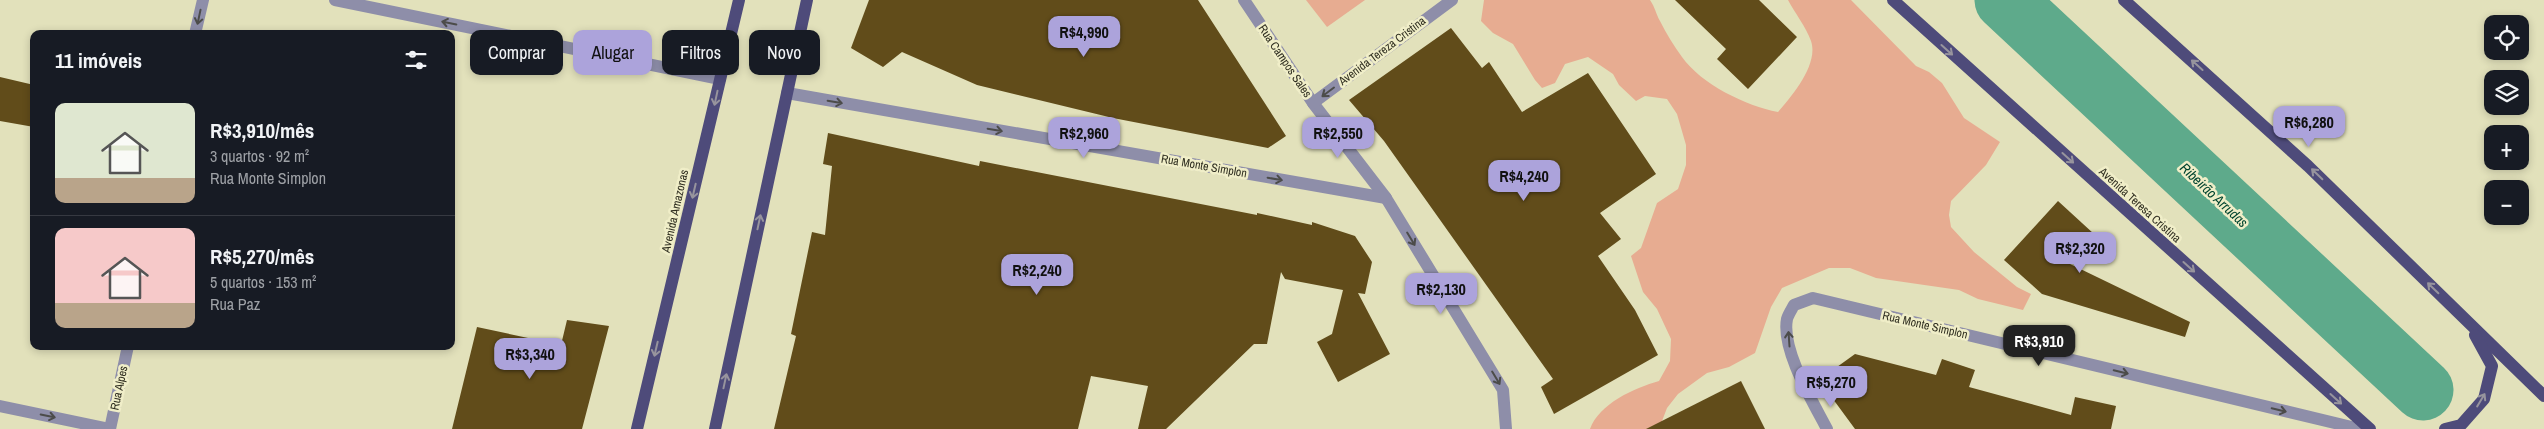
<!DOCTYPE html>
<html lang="pt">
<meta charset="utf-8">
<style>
:root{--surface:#171b24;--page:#242831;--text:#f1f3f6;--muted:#9ea1a6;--line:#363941;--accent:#aca3db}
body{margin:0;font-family:"Archivo Narrow",sans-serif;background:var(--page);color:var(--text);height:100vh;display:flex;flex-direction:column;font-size:19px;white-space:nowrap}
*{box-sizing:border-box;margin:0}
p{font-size:16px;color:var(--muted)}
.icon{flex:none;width:28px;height:28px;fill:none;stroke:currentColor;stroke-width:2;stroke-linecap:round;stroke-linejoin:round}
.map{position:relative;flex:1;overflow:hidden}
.side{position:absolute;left:30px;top:30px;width:425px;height:320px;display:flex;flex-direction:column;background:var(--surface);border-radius:10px;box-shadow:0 2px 8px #0003}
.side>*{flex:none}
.hud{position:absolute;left:470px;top:30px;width:475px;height:45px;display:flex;gap:10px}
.buttons{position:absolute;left:2484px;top:15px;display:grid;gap:10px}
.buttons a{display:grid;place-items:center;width:45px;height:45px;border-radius:10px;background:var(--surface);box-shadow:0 2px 8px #0003;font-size:25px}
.price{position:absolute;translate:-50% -42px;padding:0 11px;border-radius:10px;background:var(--accent);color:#111;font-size:16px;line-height:32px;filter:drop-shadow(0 1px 2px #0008)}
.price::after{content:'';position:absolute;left:50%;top:30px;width:15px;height:11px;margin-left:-8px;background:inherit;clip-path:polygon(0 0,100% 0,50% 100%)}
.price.on{background:#222;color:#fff}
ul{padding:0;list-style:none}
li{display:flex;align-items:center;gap:15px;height:125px;padding:0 25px}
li+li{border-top:1px solid var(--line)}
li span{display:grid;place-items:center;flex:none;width:140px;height:100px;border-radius:10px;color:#555}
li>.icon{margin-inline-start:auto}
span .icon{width:60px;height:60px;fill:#fffc;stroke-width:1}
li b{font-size:21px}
h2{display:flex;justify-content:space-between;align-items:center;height:60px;padding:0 25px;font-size:21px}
.tag{padding:0 18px;border-radius:10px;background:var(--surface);box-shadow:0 2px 8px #0003;font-size:18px;line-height:45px}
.tag.on{background:var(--accent);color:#111}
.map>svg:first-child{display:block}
</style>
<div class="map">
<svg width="2544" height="429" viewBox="0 0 2544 429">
<rect width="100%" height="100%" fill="#e2e1bb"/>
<g fill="#e7ac91">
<path d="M1306,0H1365L1327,27Z"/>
<path d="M1484,0H1650C1655,7 1656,14 1660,21C1666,33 1674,46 1682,57C1701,84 1746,106 1778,112C1792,96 1819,64 1811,41C1806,27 1795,13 1788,0H1851L1916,66L1929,72L1942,83L1964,118L2000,142L1986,165L1951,201L1949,215L1951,227L1974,252L2017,287L2031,294L2023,310L1978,299L1959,290L1876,278L1850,268H1829L1782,288L1771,307L1755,353L1729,367L1707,373L1678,394L1667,408L1662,421L1668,429H1590C1599,404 1634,388 1659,381L1670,361L1671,339L1657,309L1643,292L1631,256L1641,248L1657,203L1678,189L1686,165V145L1677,114L1667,99L1645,96L1636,101L1619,85L1613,74L1588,57L1565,64L1555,83L1542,88L1535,80L1513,44L1493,33L1481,21Z"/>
</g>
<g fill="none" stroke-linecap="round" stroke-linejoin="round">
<path stroke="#5eaa8b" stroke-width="61" d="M2005,0L2423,390"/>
</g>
<g fill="#614c1a">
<path d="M869,0H1198L1286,136L1268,148L1113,118L977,85L902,52L883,67L851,48Z"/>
<path d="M1675,0H1759L1797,37L1748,89L1717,59L1726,49Z"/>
<path d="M1451,28L1482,68L1489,62L1522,112L1588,73L1656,174L1600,213L1621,239L1598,256L1635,310L1658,355L1554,414L1541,387L1553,379L1384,141L1349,100Z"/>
<path d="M0,77L34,85V127L0,121Z"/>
<path d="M828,133L979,166L980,161L1257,215V213L1312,225V222L1355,236L1372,262L1365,294L1358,293L1390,354L1338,382L1317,342L1332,334L1343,290L1285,279L1281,272L1267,344H1254L1166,429H1138L1148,386L1091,376L1078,429H774L796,336L791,334L812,232L825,235L832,166L823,164Z"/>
<path d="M2058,201L2094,234L2068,263L2190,322L2185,337L2042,294L2004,260Z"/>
<path d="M567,320L609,326L582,429H452L477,327L561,345Z"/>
<path d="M1855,354L1936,375L1942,359L1975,370L1969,387L2071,415L2075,397L2116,406L2111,429H1855L1819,380Z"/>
<path d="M1741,381L1765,429H1646Z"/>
</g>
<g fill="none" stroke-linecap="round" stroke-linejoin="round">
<g stroke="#8e8ea9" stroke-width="12">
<path d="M335,0L720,79"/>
<path d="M1244,0L1313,103L1386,198L1503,390L1506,429"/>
<path d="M195,34L203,0"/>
<path d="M787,93L1386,198"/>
<path d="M1313,103L1452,0"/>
<path d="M0,406L110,429"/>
<path d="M110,429L128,346"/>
<path d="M1827,429C1813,402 1781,350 1787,319C1788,315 1792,309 1794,305L1813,298L2360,429"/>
</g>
<g stroke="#4e4b7a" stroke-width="12">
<path d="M1893,0L2370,429"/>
<path d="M2124,0L2308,166L2544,396"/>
<path d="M637,429L739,0"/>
<path d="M715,429L807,0"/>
<path d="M2445,429L2461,425L2484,399L2492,366L2475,335"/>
</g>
</g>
<defs><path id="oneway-shaft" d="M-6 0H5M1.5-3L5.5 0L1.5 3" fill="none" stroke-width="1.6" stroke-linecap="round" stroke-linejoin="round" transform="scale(1.25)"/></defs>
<g stroke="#4c4c4a">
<use href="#oneway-shaft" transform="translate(199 17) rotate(102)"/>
<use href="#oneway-shaft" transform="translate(449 23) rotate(-168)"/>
<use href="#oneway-shaft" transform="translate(1328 92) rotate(143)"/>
<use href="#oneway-shaft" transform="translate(835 102) rotate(10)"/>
<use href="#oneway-shaft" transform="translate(995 130) rotate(10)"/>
<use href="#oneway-shaft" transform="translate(1275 179) rotate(10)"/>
<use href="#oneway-shaft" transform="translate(1411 239) rotate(59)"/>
<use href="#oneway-shaft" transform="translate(1789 339) rotate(-94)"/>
<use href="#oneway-shaft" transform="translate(2121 372) rotate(13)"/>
<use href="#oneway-shaft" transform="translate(1496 378) rotate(59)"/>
<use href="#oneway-shaft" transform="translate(2279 410) rotate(13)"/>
<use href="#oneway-shaft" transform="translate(48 416) rotate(12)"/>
</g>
<g stroke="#97949d">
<use href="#oneway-shaft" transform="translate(1947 50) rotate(42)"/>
<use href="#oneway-shaft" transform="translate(2197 65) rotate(-138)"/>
<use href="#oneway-shaft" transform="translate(716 98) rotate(102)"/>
<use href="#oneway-shaft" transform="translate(2068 158) rotate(42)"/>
<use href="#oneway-shaft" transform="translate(2317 174) rotate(-136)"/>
<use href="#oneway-shaft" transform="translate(694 191) rotate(103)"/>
<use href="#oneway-shaft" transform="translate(759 222) rotate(-78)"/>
<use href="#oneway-shaft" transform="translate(2189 267) rotate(42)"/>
<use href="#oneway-shaft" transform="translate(2433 288) rotate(-136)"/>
<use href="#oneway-shaft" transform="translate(656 349) rotate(103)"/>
<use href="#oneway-shaft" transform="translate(725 381) rotate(-78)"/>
<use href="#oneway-shaft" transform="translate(2336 399) rotate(42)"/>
<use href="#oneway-shaft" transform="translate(2481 400) rotate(-59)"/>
</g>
<g text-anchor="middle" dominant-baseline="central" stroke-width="5" stroke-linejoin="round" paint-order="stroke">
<g font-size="12" fill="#302f21" stroke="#f0eec8">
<text transform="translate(1382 51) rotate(-37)">Avenida Tereza Cristina</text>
<text transform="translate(1285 61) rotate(56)">Rua Campos Sales</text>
<text transform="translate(1204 166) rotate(10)">Rua Monte Simplon</text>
<text transform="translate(2140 205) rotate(42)">Avenida Teresa Cristina</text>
<text transform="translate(675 211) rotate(-77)">Avenida Amazonas</text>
<text transform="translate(1925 325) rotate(13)">Rua Monte Simplon</text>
<text transform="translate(119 388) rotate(-78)">Rua Alpes</text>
</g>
<g font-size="14" font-style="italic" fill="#00442f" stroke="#f0eec8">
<text transform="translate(2214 195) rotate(43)">Ribeirão Arrudas</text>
</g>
</g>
</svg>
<div class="buttons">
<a><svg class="icon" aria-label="locate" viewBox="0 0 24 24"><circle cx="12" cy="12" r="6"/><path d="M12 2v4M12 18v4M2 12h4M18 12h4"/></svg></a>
<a><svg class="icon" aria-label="layers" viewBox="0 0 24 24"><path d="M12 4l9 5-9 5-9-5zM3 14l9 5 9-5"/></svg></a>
<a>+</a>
<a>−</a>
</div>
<b class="price" style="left:1084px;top:58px">R$4,990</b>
<b class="price" style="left:2309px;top:148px">R$6,280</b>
<b class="price" style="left:1084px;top:159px">R$2,960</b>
<b class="price" style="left:1338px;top:159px">R$2,550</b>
<b class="price" style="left:1524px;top:202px">R$4,240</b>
<b class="price" style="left:2080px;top:274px">R$2,320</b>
<b class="price" style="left:1037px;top:296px">R$2,240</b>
<b class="price" style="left:1441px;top:315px">R$2,130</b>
<b class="price on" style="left:2039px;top:367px">R$3,910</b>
<b class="price" style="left:530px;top:380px">R$3,340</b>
<b class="price" style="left:1831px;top:408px">R$5,270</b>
<div class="hud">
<a class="tag">Comprar</a>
<a class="tag on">Alugar</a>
<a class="tag">Filtros</a>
<a class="tag">Novo</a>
</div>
<section class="side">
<h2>11 imóveis<svg class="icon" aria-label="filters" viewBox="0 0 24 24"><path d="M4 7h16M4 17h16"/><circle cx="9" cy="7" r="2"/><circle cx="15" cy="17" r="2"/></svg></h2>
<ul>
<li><span style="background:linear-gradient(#dfe7d0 75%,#b9a48a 0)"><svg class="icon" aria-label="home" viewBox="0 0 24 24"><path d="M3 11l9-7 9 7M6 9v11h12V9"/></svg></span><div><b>R$3,910/mês</b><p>3 quartos · 92 m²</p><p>Rua Monte Simplon</p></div></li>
<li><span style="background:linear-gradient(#f6c9c9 75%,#b9a48a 0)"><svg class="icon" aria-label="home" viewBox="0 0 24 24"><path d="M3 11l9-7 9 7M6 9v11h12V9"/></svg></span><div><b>R$5,270/mês</b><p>5 quartos · 153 m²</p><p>Rua Paz</p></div></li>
</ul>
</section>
</div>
